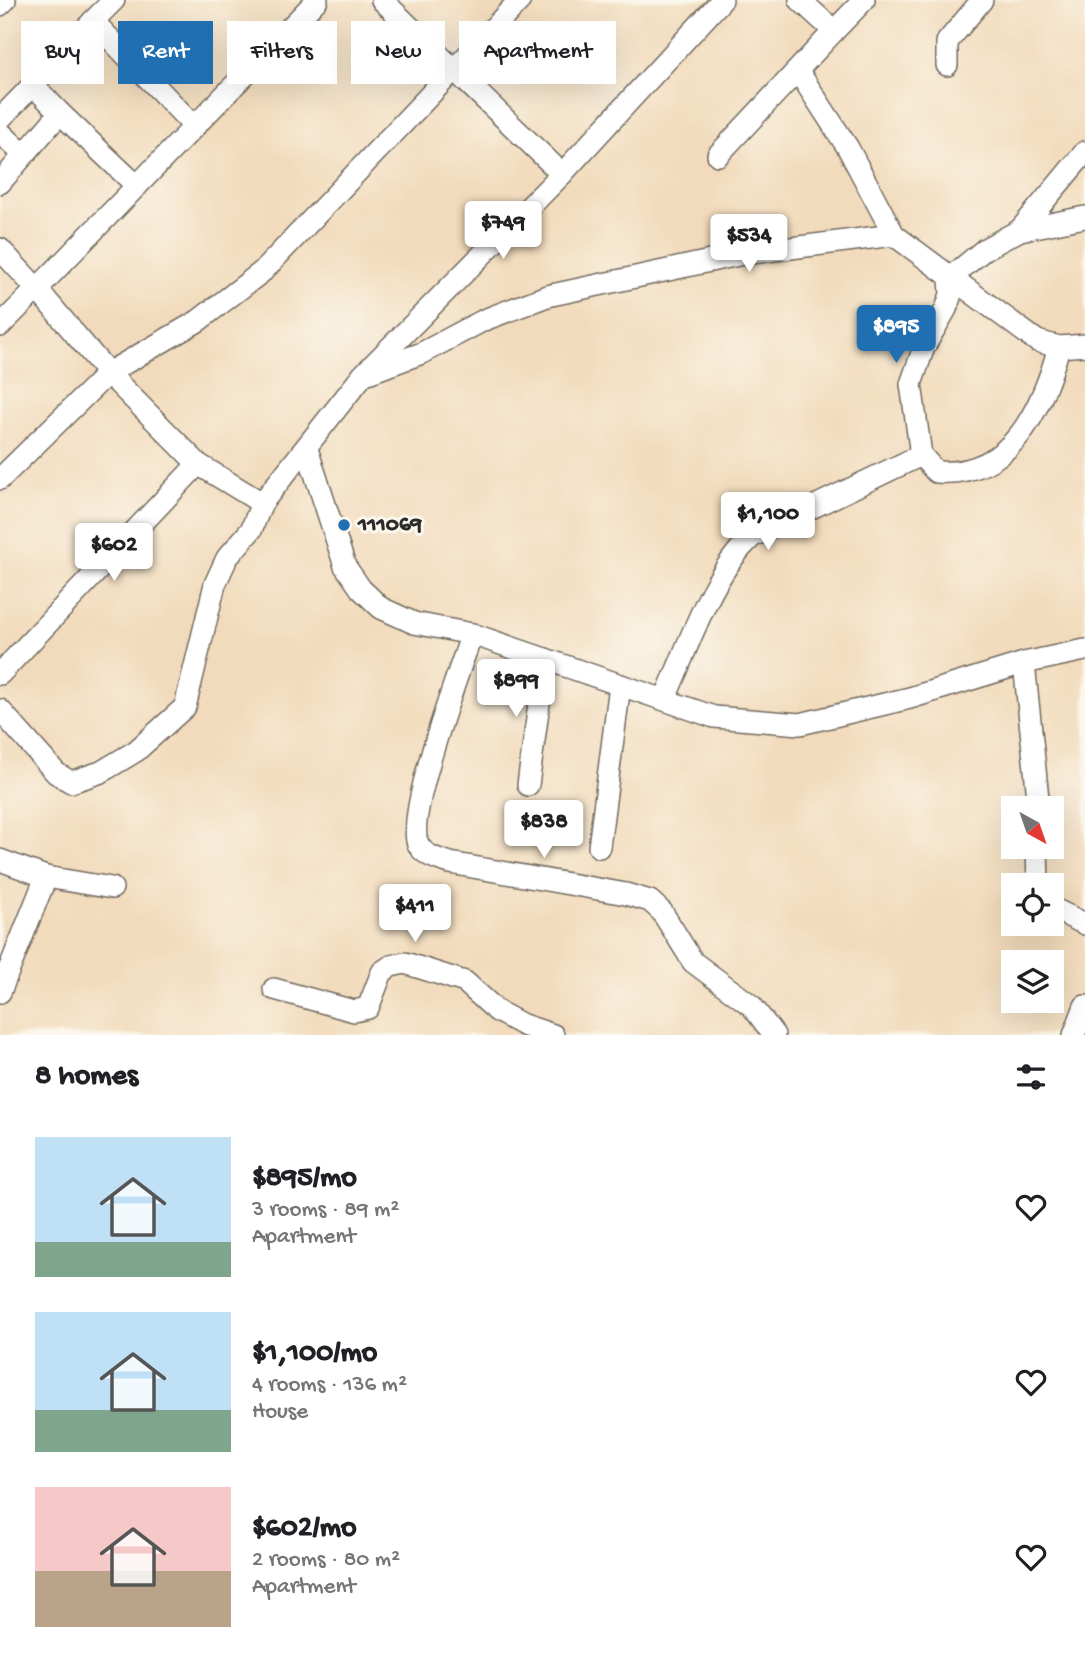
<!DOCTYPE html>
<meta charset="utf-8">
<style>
:root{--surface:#fff;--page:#f2f2f2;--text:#202124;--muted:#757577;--accent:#1f6fb2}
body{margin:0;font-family:"Gochi Hand",sans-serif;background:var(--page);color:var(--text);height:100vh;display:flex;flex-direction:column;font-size:26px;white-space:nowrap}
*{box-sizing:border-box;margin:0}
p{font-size:23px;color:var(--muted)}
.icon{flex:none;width:38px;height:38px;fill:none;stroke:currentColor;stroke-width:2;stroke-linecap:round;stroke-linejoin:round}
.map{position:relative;height:1035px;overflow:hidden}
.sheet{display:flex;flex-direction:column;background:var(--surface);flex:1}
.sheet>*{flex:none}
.hud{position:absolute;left:21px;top:21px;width:700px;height:63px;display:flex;gap:14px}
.needle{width:46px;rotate:140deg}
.tools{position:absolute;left:1001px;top:796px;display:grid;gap:14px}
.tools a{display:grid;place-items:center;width:63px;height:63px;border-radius:0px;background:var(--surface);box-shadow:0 7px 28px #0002;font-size:35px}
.price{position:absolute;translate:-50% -60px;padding:0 16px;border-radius:7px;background:#fff;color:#222;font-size:23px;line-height:46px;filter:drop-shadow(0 2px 4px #0008)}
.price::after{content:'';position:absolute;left:50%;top:42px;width:21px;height:16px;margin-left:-10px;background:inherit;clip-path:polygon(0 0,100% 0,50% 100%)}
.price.on{background:var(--accent);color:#fff}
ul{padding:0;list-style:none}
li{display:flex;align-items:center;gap:21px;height:175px;padding:0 35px}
li span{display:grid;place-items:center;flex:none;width:196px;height:140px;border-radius:0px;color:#555}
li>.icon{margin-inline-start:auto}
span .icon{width:84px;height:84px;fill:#fffc;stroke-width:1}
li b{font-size:30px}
h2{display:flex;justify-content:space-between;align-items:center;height:84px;padding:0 35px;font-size:30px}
.pill{padding:0 24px;border-radius:0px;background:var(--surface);box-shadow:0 7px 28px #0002;font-size:24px;line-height:63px}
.pill.on{background:var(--accent);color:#fff}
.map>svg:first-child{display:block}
</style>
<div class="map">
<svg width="1085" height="1035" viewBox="0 0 1085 1035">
<rect width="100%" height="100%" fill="#fbf7ec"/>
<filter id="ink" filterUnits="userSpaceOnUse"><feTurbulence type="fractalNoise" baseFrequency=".0143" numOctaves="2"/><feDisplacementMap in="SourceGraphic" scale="14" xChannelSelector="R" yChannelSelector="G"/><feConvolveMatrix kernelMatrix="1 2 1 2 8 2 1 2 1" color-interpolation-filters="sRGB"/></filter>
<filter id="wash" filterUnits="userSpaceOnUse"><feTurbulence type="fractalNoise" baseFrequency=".00686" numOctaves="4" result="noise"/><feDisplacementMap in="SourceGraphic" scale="28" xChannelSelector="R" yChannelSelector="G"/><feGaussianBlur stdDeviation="1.57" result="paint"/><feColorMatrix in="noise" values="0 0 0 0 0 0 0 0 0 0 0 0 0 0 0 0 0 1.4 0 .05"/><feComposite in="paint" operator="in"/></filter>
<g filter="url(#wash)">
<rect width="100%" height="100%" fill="#f2dbbc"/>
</g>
<g filter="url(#ink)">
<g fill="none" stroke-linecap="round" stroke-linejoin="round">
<defs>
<g id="minor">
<path d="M382,0L562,174"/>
<path d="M800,0L834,31L864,0"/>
<path d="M0,5L5,0"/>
<path d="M93,21L114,0"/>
<path d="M947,65V42L982,0"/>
<path d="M798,71L848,148L894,235"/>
<path d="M60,113L137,186"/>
<path d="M0,119L33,85"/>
<path d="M0,132L24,155"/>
<path d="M718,155L834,31"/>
<path d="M0,183L60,113L33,85L93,21L194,126"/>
<path d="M1020,230L1085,152"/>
<path d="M0,249L37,289L0,326"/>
<path d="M950,278L951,294L946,309L924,347L911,384L921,455L936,472C1012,478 1042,408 1059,347"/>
<path d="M950,278L985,249L1020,230L1085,217"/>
<path d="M368,373L422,353L484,320L547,296L743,254L894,235L1037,341L1059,347L1085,345"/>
<path d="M307,449L345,566L361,589L381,608L414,623L472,634L714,717L800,724L910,698L1024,663L1085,650"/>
<path d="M0,479L108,373L198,321L263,271L520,0"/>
<path d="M262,503L198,464L108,373L37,289L317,0"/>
<path d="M472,634C460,668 405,816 418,844C424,856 438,859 450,863L626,894L650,901L662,912L693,962L752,1006L774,1035"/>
<path d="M1024,663L1039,808"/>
<path d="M0,674L198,464"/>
<path d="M665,698C689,646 710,574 753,536L921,455"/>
<path d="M0,710L56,773L71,782L101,772L136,751L185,707L215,584L227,558L251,530L262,503L363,375L562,174L722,0"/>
<path d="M528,785L545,659"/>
<path d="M599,847L620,685"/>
<path d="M1037,847L1038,886"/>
<path d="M0,860L46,877L112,888"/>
<path d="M1052,908L1085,924"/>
<path d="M274,989L354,1011L368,1008L382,972L391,966L405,963L465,982L497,1011L523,1025L553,1035"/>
<path d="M0,992L46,877"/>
<path d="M1074,1035L1085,1006"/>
</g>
</defs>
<use href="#minor" stroke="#71695e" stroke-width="24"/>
<use href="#minor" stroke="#fff" stroke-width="21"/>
</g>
</g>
<circle fill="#1f6fb2" stroke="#fbf7ec" stroke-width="2.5" cx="344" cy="525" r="7"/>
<g text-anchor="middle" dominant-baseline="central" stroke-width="6" stroke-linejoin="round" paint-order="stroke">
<g font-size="23" font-weight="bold" fill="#2b2b2b" stroke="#fbf7ec" text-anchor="start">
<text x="358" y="525">111069</text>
</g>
</g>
</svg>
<div class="tools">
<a><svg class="needle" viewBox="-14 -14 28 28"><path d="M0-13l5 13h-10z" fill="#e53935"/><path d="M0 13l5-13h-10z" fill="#757577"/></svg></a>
<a><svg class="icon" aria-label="locate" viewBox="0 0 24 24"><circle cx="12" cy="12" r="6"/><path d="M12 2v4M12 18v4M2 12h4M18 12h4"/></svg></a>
<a><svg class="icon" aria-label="layers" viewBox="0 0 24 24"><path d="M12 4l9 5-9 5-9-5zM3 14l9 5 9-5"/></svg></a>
</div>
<b class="price" style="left:503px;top:261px">$749</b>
<b class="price" style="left:749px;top:274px">$534</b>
<b class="price on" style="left:896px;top:365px">$895</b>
<b class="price" style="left:768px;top:552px">$1,100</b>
<b class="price" style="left:114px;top:583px">$602</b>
<b class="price" style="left:516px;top:719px">$899</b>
<b class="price" style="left:544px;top:860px">$838</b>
<b class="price" style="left:415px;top:944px">$411</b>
<div class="hud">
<a class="pill">Buy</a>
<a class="pill on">Rent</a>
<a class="pill">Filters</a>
<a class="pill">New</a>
<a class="pill">Apartment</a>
</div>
</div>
<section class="sheet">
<h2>8 homes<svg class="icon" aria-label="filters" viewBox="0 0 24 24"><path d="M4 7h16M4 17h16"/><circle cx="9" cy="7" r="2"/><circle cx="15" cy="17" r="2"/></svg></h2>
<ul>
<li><span style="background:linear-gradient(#bfe0f5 75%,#7fa58c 0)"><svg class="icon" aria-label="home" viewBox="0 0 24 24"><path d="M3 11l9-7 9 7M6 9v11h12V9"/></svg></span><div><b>$895/mo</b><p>3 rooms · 89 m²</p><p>Apartment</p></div><svg class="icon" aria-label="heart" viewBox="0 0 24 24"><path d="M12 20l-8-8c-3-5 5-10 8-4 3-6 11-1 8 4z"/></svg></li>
<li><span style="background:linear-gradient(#bfe0f5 70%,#7fa58c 0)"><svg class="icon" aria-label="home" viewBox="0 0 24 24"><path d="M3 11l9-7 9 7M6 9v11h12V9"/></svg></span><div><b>$1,100/mo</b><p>4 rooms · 136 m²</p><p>House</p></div><svg class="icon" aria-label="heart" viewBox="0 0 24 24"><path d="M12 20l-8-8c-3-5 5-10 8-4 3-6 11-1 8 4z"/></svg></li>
<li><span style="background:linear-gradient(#f6c9c9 60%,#b9a48a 0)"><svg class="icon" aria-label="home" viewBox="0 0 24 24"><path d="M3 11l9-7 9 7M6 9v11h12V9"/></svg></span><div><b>$602/mo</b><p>2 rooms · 80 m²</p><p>Apartment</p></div><svg class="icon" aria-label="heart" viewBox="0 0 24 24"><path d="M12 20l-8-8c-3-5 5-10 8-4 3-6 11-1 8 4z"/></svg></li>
</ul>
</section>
